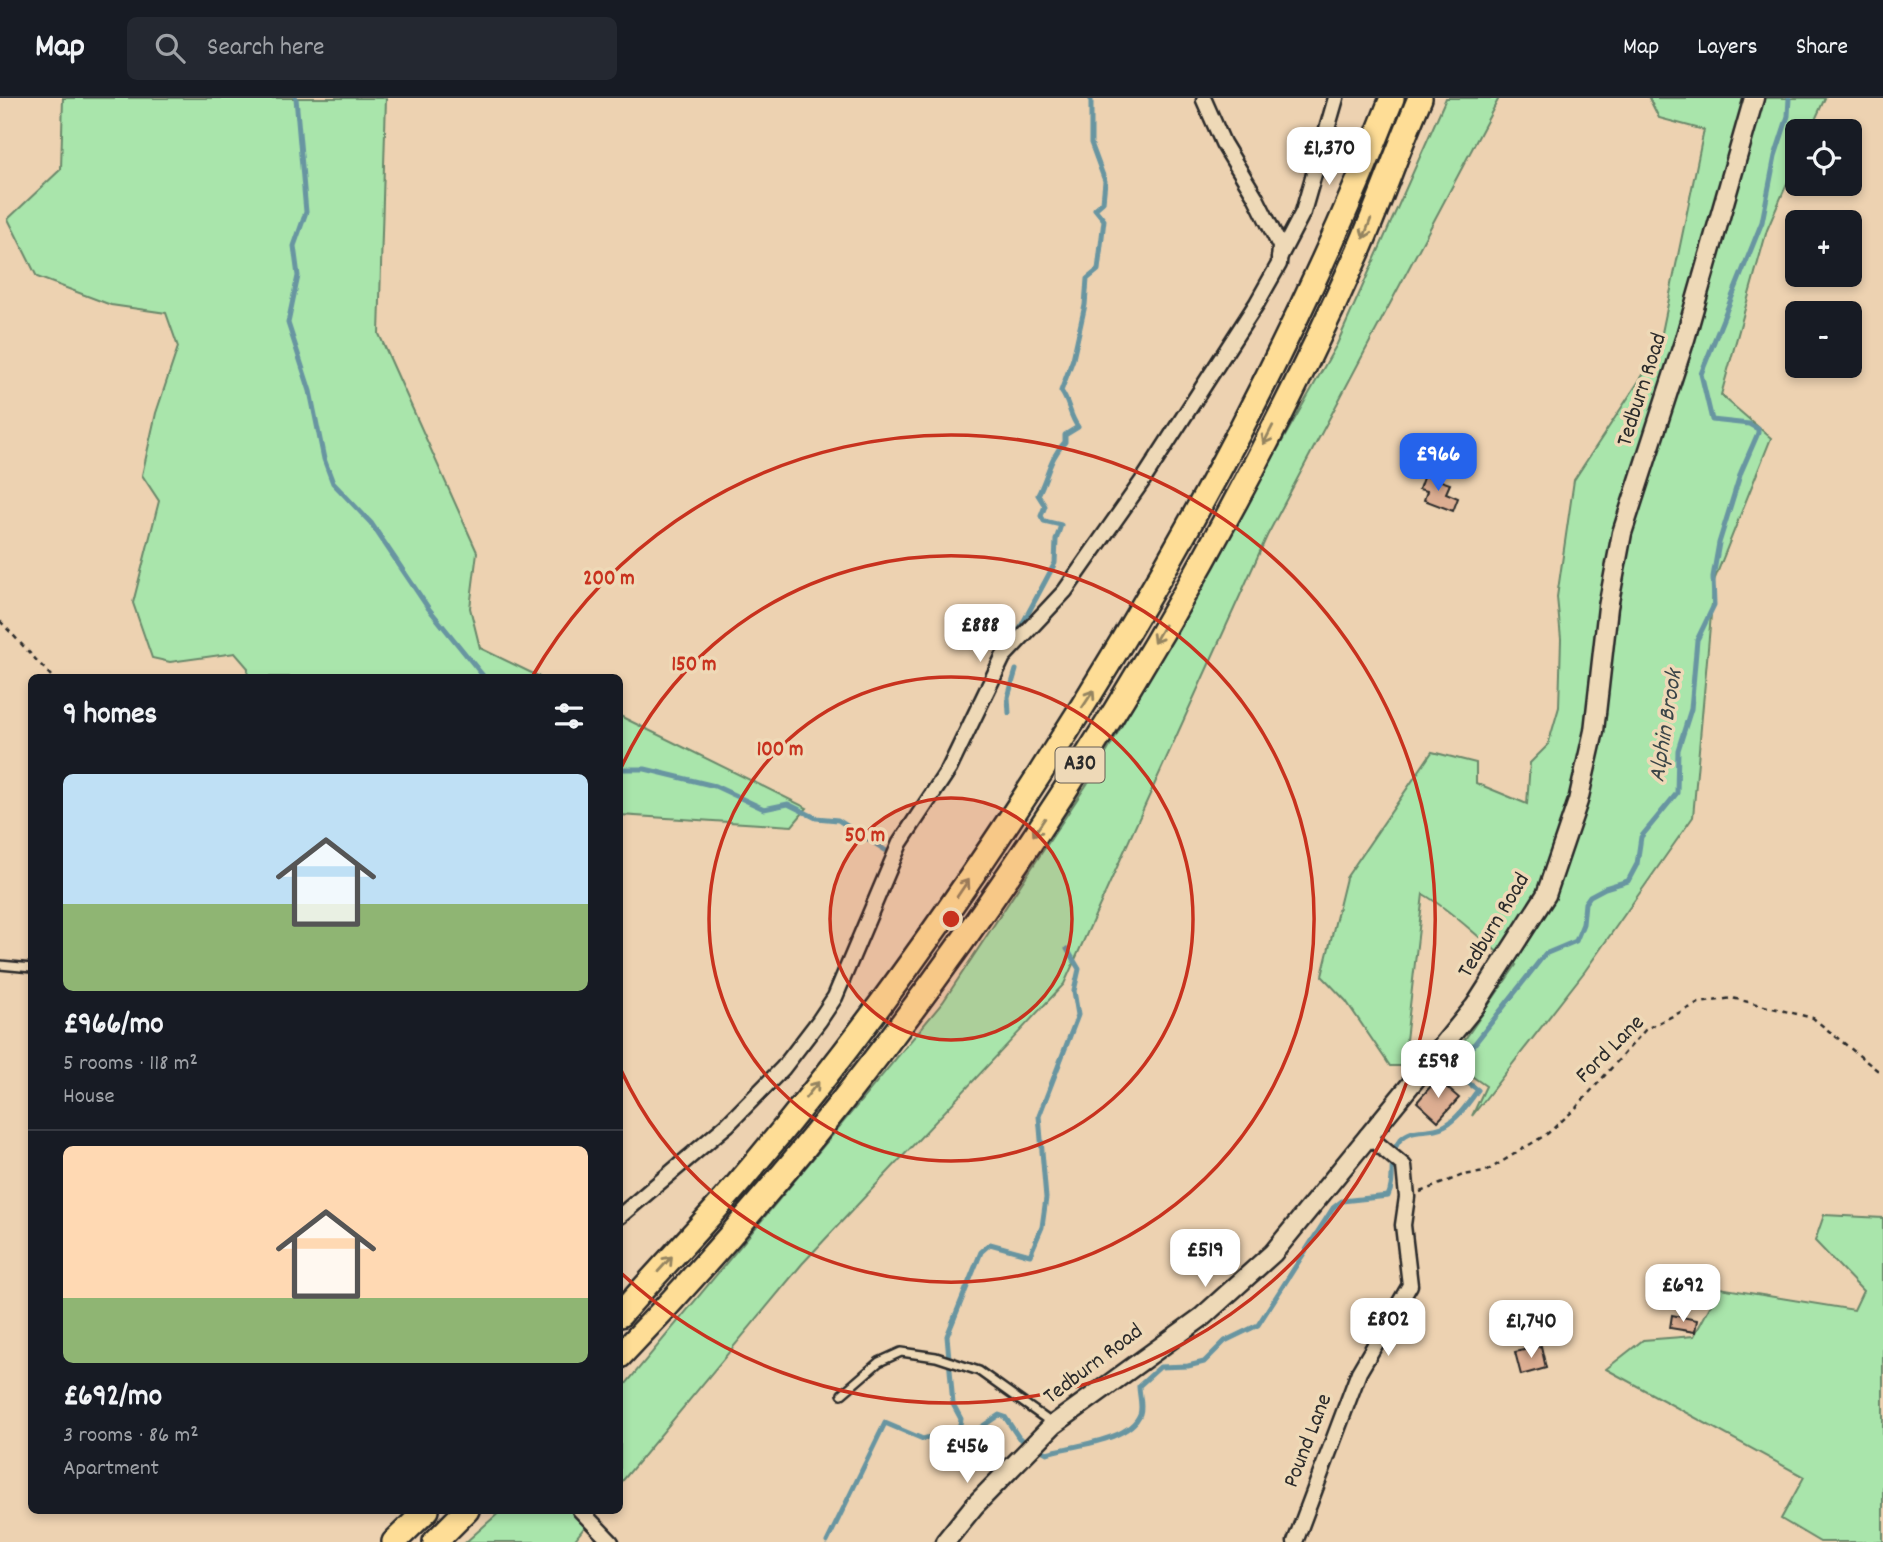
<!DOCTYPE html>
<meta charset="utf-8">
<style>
:root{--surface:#171b24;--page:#242831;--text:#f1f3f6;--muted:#9ea1a6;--line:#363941;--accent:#2563eb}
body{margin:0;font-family:Dekko,sans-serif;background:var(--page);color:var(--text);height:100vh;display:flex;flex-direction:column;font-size:26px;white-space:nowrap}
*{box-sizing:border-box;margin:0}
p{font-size:23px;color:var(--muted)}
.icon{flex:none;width:38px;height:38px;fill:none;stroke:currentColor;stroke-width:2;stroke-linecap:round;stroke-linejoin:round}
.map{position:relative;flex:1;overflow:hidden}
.sheet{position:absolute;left:28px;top:576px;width:595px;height:840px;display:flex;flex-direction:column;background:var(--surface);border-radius:10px;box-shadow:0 4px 10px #0003}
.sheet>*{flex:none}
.tools{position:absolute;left:1785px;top:21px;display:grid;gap:14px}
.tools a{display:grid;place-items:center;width:77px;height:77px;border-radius:10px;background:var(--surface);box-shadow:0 4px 10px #0003;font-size:35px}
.price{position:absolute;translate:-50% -60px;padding:0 16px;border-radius:14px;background:#fff;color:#222;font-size:23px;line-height:46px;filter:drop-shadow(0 2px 4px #0008)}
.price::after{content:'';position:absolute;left:50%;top:42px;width:21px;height:16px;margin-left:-10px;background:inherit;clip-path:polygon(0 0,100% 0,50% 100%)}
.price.on{background:var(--accent);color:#fff}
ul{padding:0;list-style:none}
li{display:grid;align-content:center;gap:14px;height:371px;padding:0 35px}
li+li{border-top:2px solid var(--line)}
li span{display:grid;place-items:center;height:217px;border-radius:10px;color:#555}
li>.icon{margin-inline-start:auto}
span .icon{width:126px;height:126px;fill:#fffc;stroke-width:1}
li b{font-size:30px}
h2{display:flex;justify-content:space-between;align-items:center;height:84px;padding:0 35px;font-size:30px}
header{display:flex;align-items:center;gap:42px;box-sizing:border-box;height:98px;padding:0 35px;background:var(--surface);border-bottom:2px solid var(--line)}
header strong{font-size:33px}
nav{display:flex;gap:38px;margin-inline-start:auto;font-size:24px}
.search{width:490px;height:63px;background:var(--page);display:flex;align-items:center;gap:18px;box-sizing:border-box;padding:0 24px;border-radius:10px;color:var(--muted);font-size:26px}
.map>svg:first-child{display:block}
</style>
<header>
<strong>Map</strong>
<div class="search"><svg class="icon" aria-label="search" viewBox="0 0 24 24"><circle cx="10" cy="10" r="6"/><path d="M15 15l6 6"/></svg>Search here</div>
<nav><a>Map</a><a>Layers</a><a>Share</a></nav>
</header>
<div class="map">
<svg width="1883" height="1444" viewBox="0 0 1883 1444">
<rect width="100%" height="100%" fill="#edd2b1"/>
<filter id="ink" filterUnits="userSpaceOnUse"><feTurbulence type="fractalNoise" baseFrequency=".0143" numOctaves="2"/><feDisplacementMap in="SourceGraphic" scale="14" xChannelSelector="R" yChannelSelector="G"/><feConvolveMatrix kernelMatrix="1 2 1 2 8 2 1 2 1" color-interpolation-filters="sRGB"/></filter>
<g filter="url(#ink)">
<g fill="#a9e5ab" stroke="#6a886b" stroke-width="2">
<path d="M63,0H386L379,236L477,454L470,510L480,550L540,579H247L248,570L235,555L170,564L152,560L133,505L159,403L142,377L156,315L178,249L166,215L111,207L37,179L8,121L61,71Z"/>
<path d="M1446,0H1499L1267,438L1064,886L802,1166L620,1386V1293L943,904L1099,668L1337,246Z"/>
<path d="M1649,0H1825L1810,33H1797V62L1767,132L1721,297L1771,340L1714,483L1693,719L1585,873L1472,1018L1486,988L1450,963L1516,867C1482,846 1458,816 1423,796L1403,968H1390L1346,903L1322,878L1346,780L1432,654L1476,665V685L1527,706L1530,665L1548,647L1559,609L1561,541L1557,499L1574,382L1658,254L1704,32L1659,20Z"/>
<path d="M620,618L807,710L792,728L620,717Z"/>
<path d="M1824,1117L1883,1120V1444H1820L1781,1421L1804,1379L1606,1271L1643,1242L1694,1238L1720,1190L1854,1212L1863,1193L1815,1143Z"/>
<path d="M502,1412H598L573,1444H466Z"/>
</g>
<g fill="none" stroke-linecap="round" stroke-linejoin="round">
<g stroke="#6795a1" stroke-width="5">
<path d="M296,0L306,114L294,148L298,178L288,225L310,293L324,361L333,385L371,425L429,511L484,579"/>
<path d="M1018,534L1055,465L1056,442L1061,427L1044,423L1041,418L1045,408L1038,397C1048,379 1049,360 1065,344V337L1078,329C1069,317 1070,305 1061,293L1073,261L1085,207L1087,181L1098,172L1104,122L1095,111L1103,104L1105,83L1091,45V0"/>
<path d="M1009,615L1008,599L1016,572"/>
<path d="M620,671H645L715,688L764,711L788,706L816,720L838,722L885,752"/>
<path d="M959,1331L961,1321L953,1306L947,1238L981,1154L990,1146L1030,1157L1042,1129L1046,1100L1039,1018L1078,917L1074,893L1079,871L1067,851"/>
<path d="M827,1444L885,1325L923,1341L959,1331L974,1334L999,1317L1005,1319L1019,1340L1047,1355C1074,1347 1130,1343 1140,1316C1143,1308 1139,1297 1139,1288L1160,1269L1188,1268L1204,1264L1225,1243L1258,1227L1333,1110L1342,1103L1388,1098C1397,1081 1386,1059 1400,1042C1411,1030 1422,1034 1435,1031C1454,1028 1467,1006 1478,992L1456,976L1458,967L1545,856L1576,843L1583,826L1585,805L1590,798L1605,790L1628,783L1637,766L1641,739L1677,695L1678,652L1691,611L1697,542L1714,507L1713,479L1719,445L1741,374L1758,335V331L1749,326L1712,322L1701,276L1762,124L1775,58L1788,18L1789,0"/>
</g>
</g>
<g fill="#ddae92" stroke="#2b2b2b" stroke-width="2">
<path d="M1424,377L1450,386L1446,395L1458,400L1453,413L1424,402L1427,393L1419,391Z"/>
<path d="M1437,981L1459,1000L1438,1023L1417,1004Z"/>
<path d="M1672,1217L1697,1222L1695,1234L1670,1230Z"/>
<path d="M1541,1248L1546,1270L1521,1277L1515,1254Z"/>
</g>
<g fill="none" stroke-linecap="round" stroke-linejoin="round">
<defs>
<g id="service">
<path d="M0,867L32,870"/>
<path d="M842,1296L879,1264L901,1254L936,1259L979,1273L1053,1326"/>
</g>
<g id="minor">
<path d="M1279,160L1303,114L1336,0"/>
<path d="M620,1118L727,1027L783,970L819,923L835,899L900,745L949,671L1003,559L1065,493L1143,382L1257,205L1279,166L1280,148L1255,98L1223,45L1204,2"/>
<path d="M580,1412L611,1444"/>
<path d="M1295,1444L1359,1274L1410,1187L1403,1127L1407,1099L1404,1068L1367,1037"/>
</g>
<path id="tertiary" d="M945,1444L974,1408L1053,1327L1202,1219L1273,1155L1475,908L1546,797L1578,703L1594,633L1608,509L1622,435L1685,241L1754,0"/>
<g id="trunk">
<path d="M620,1217C658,1173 699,1131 737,1087C847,958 947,819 1039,677C1177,463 1299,237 1392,0"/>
<path d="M620,1258C922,943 1180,552 1358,154C1380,104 1398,51 1420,0"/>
<path d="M394,1444L427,1412"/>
<path d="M435,1444L467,1412"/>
</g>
</defs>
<use href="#service" stroke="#2b2b2b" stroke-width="12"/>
<use href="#minor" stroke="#2b2b2b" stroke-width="19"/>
<use href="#tertiary" stroke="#2b2b2b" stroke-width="23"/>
<use href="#trunk" stroke="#2b2b2b" stroke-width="28"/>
<g stroke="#2b2b2b" stroke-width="2.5" stroke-dasharray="5 5" stroke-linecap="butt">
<path d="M0,523L52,579"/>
<path d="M1420,1094L1463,1077L1485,1074L1547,1036L1574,1012L1646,931L1699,905L1732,900L1813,920L1877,972H1883"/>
</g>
<use href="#service" stroke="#eed9b7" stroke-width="7"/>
<use href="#minor" stroke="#eed9b7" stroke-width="14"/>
<use href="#tertiary" stroke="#eed9b7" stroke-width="18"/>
<use href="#trunk" stroke="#fedd96" stroke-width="23"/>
</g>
<defs><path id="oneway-shaft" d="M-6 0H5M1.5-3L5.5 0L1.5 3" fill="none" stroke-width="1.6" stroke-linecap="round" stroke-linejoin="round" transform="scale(1.75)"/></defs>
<g stroke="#948460">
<use href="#oneway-shaft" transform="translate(1367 131) rotate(111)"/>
<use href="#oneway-shaft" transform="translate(1268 337) rotate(117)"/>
<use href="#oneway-shaft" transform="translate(1159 536) rotate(120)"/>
<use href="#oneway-shaft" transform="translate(1088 601) rotate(-57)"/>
<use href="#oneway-shaft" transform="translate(1039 729) rotate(124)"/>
<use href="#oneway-shaft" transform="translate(963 790) rotate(-56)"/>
<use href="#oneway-shaft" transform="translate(812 992) rotate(-51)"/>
<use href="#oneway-shaft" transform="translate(665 1166) rotate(-48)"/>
</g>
</g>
<circle cx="951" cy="821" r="121" fill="#c8321e" fill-opacity=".12"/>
<g fill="none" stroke="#c8321e" stroke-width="3.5">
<circle cx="951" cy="821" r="121"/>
<circle cx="951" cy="821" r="242"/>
<path d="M621 670A363 363 0 1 1 621 972"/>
<path d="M532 579A484 484 0 1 1 621 1175"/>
</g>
<g text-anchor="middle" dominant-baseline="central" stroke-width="7" stroke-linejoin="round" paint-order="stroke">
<rect fill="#eed9b7" stroke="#665f55" stroke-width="2" x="1055.5" y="649.5" width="49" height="35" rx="5"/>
<g font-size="21" font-weight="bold" fill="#2b2b2b">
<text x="1080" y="667">A30</text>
</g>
<g font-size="23" fill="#2b2b2b" stroke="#eed9b7">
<text transform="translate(1643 292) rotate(-72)">Tedburn Road</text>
<text transform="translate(1495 828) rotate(-59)">Tedburn Road</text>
<text transform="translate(1611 952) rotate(-45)">Ford Lane</text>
<text transform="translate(1094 1267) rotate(-37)">Tedburn Road</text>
<text transform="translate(1309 1343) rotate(-69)">Pound Lane</text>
</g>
<g font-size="24" font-style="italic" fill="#3a4548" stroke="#eed9b7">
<text transform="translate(1667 628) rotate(-81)">Alphin Brook</text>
</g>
</g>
<circle cx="951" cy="821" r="10" fill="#c8321e" stroke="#eed9b7" stroke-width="3.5"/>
<g font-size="21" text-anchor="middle" font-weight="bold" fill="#c8321e" stroke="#eed9b7" stroke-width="7" stroke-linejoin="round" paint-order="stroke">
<text x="609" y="486">200 m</text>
<text x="694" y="572">150 m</text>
<text x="780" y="657">100 m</text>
<text x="865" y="743">50 m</text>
</g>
</svg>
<div class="tools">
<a><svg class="icon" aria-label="locate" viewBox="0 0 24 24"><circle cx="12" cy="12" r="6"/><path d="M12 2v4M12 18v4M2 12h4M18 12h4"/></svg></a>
<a>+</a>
<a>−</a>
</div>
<b class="price" style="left:1329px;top:89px">£1,370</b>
<b class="price on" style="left:1438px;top:395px">£966</b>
<b class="price" style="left:980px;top:566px">£888</b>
<b class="price" style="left:1438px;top:1002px">£598</b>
<b class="price" style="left:1205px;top:1191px">£519</b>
<b class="price" style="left:1683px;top:1226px">£692</b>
<b class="price" style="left:1388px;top:1260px">£802</b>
<b class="price" style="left:1531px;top:1262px">£1,740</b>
<b class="price" style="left:967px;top:1387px">£456</b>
<section class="sheet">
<h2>9 homes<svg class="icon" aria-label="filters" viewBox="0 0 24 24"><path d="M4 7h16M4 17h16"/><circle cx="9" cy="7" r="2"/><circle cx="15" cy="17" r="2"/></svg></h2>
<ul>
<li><span style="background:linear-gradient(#bfe0f5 60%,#8fb573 0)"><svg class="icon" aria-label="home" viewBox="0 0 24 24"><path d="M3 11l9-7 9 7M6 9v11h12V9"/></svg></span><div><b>£966/mo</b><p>5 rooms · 118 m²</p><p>House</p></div></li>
<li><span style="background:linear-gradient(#ffd9b3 70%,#8fb573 0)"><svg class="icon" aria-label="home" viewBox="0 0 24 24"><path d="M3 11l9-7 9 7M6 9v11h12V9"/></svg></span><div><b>£692/mo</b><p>3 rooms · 86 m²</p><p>Apartment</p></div></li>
</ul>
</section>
</div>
